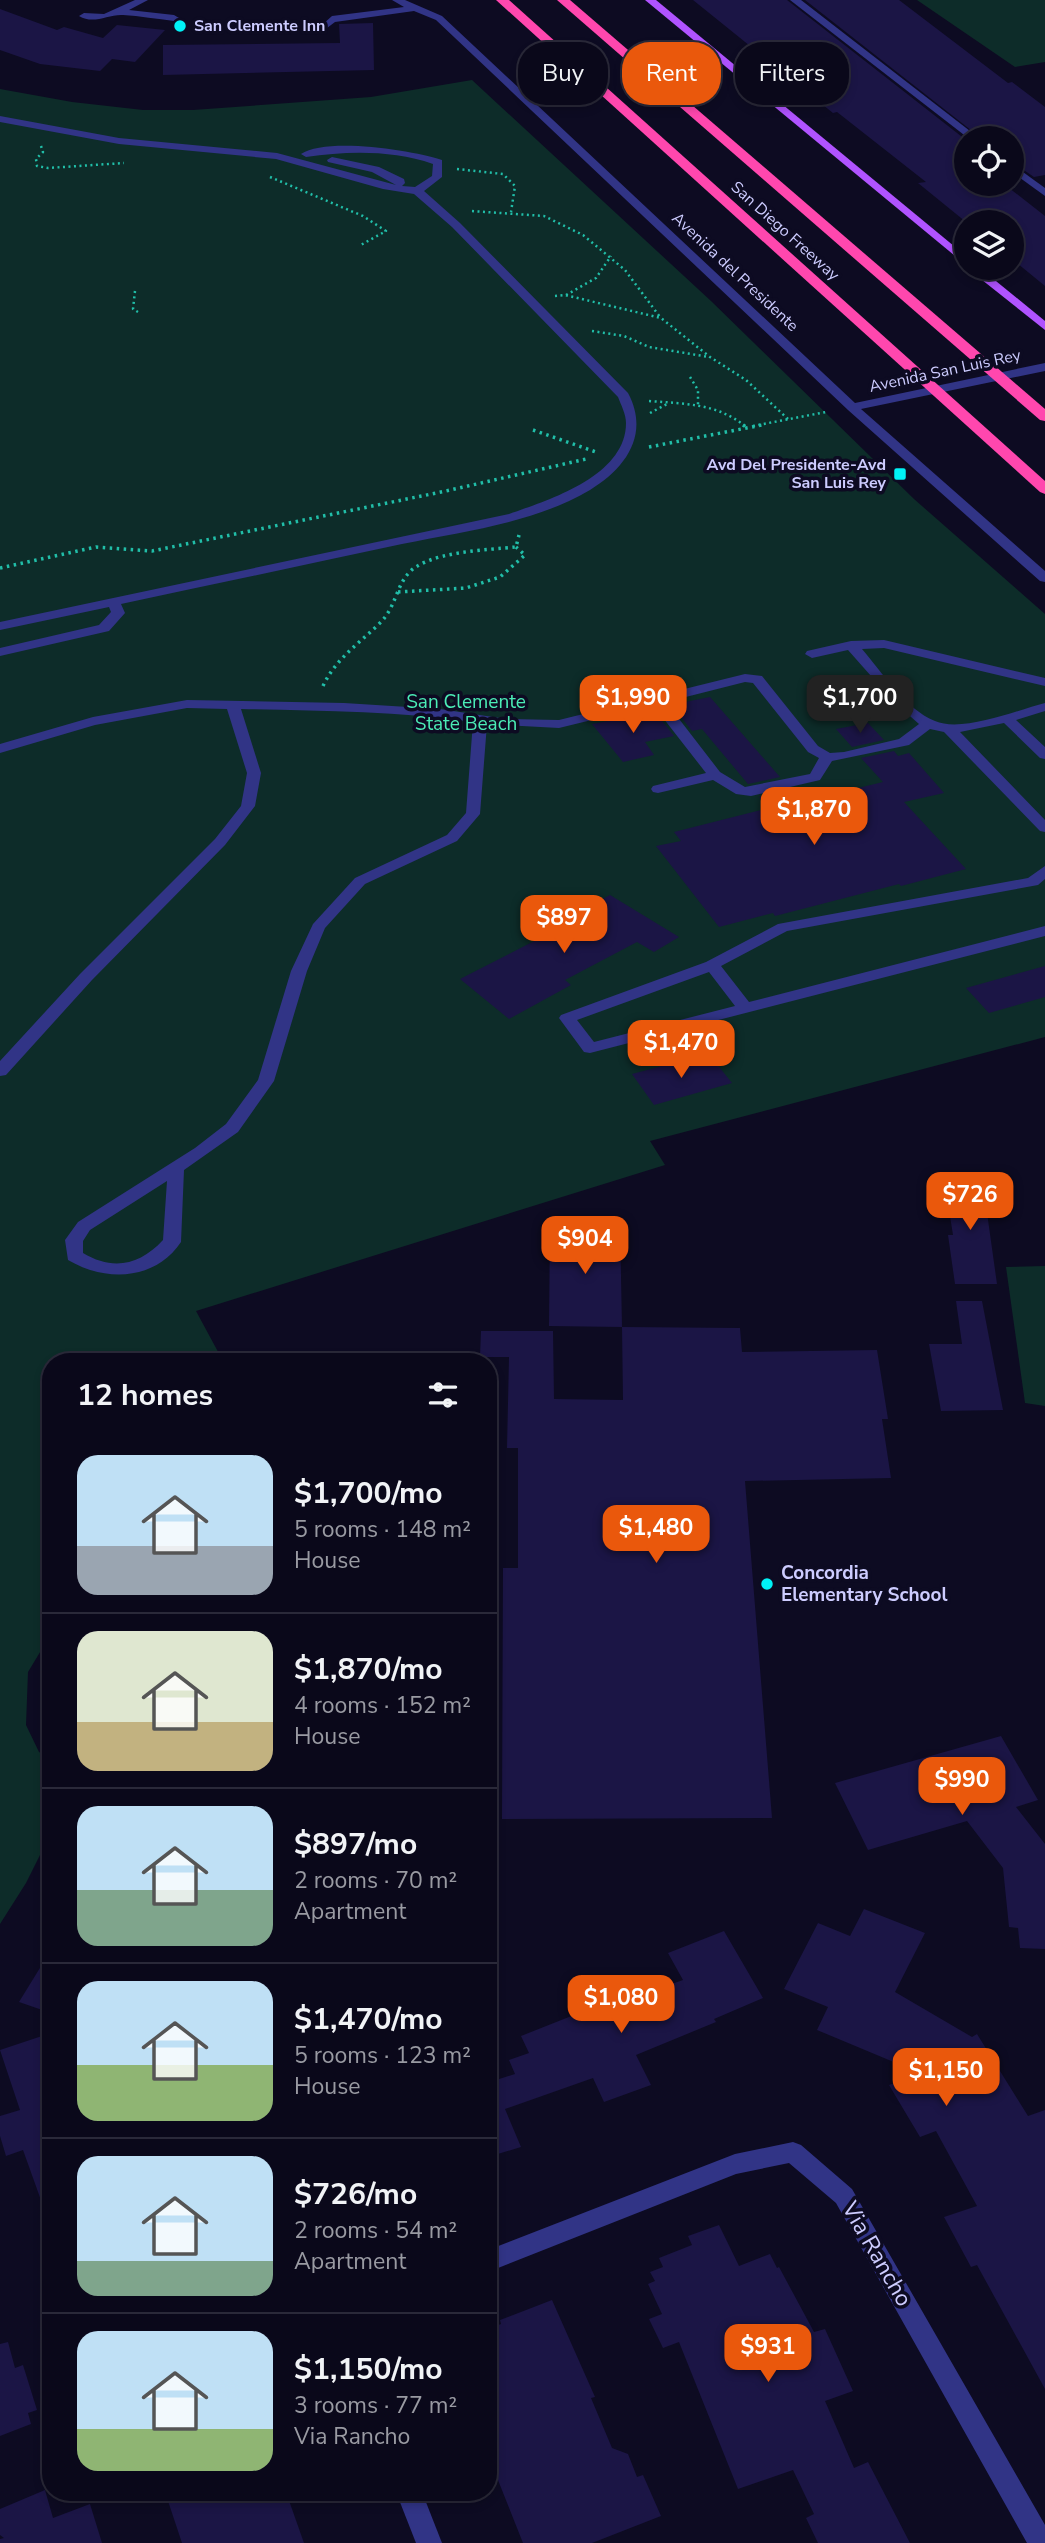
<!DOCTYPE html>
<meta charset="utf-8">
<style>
:root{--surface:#0a081a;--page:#181627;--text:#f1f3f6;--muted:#999aa2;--line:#2a2939;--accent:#ea580c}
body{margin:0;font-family:"Nunito Sans",sans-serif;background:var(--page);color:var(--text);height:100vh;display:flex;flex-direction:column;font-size:26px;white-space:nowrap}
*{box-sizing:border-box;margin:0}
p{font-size:23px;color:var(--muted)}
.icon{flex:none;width:38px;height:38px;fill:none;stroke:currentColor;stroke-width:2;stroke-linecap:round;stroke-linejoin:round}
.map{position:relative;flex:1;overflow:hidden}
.sheet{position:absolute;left:42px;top:1353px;width:455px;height:1148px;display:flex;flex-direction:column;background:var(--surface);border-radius:28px;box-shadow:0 4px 10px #0003,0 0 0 2px var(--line)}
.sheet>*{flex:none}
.guide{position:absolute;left:518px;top:42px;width:422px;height:63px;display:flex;gap:14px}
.fabs{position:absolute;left:954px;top:126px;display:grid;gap:14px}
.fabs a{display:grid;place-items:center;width:70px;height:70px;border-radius:50%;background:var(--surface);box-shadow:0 4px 10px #0003,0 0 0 2px var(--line);font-size:35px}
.price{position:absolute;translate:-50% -60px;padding:0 16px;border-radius:14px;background:var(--accent);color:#fff;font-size:23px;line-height:46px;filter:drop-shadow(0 2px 4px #0008)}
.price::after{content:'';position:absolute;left:50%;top:42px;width:21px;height:16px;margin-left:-10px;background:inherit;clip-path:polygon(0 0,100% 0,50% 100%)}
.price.on{background:#222;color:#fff}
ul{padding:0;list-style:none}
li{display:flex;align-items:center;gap:21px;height:175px;padding:0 35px}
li+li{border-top:2px solid var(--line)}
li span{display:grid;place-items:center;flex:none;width:196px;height:140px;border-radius:21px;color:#555}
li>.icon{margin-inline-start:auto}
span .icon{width:84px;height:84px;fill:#fffc;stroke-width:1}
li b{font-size:30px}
h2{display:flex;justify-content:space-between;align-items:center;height:84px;padding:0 35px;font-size:30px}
.pill{padding:0 24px;border-radius:28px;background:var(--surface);box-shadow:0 4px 10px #0003,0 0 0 2px var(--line);font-size:24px;line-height:63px}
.pill.on{background:var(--accent);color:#fff}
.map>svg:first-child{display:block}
</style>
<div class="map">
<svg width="1045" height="2543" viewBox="0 0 1045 2543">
<rect width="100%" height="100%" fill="#0d0b22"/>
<g fill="#0d2c29">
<path d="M917,0H1045V62L1015,67Z"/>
<path d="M472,80L711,301L914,499L1045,614V1037L650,1141L665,1165L196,1311L223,1361L51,1362V1634L28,1672L26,1725L39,1752L51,1759V1833L26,1883L0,1924V89L72,102L143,110H193L371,97Z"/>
<path d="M1045,1266V1406L1025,1403L1006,1267Z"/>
</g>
<g fill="#1b1545">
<path d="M693,0H787L966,140V184H1004L1045,216V286L1012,259V222H966L918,183L926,182L837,112L833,113Z"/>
<path d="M805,0H899L1008,83L1012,82L1045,107V175L1034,177L1012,162V138H981Z"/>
<path d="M0,9L57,30L64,27L103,38L117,25L165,30L135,62L112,59L100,71L40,64L0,50Z"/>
<path d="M373,23L374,70L163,75V45L340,43L339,24Z"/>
<path d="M710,697L780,777L748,784L702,729L692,731L674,708L682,706L680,703Z"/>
<path d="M655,712L674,736L645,742L654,755L623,762L592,724Z"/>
<path d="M868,723L884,740L852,747L836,729Z"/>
<path d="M894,751L898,756L909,753L944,793L904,802L966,869L901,886L899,884L775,916L773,913L719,927L656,846L681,841L674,832L769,808L759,797L790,790L801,802L883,782L861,758Z"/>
<path d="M610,895L679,937L654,952L637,942L565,980L571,985L509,1019L460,979L544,936L540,933Z"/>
<path d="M1045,966V997L989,1013L966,988Z"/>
<path d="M712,1058L732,1083L654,1105L632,1074L681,1061L684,1066Z"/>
<path d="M982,1177L997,1284H955L948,1235H953L944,1178Z"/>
<path d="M550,1224L620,1225L622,1327L549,1326Z"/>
<path d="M956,1301H982L1003,1410L941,1411L929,1344H962Z"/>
<path d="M622,1327L740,1328L742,1352L877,1350L888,1419H882L891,1478L745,1481L772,1818L502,1819L503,1568H518V1448H507L509,1357H480L481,1331H553L554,1399L623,1400Z"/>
<path d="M1001,1736L1038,1800L1016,1807L1045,1844V1949L1020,1948L1018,1928L1009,1927L1003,1868L967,1821L868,1850L835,1783Z"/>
<path d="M864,1909L925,1933L895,1992L972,2037L977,2034L1028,2116L1045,2110V2389L977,2265L971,2267L944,2217L977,2206L936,2131L920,2137L889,2085L920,2073L817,2030L828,2007L784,1989L818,1923L850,1936Z"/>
<path d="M724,1931L763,1998L714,2019L716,2022L636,2055L651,2085L604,2102L593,2078L505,2109L521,2147L488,2157V2071L493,2081L515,2074L509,2060L529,2053L521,2036L579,2013L580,2016L683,1980L668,1953Z"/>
<path d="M51,1950V2013L19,2002Z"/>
<path d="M51,2033V2216L47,2217L23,2150L6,2156L0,2136V2116L20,2110L0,2050Z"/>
<path d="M719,2225L739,2266L770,2254L777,2268L779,2267L814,2332L825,2329L853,2391L825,2401L854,2468L868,2462L910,2543H818L806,2518L814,2514L793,2470L738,2489L679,2342L663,2348L649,2319L662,2314L648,2284L655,2281L650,2272L663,2267L659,2258L692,2245L688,2236Z"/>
<path d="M552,2300L595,2397L591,2398L612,2448L628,2454L637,2477L643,2475L661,2516L592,2543H523L488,2455V2329L501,2324L500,2320Z"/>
<path d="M8,2342L15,2368L23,2365L37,2410L28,2413L31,2424L0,2436V2344Z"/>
<path d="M45,2490L53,2518L90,2504L102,2543H0V2539L4,2538L0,2535V2509Z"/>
<path d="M165,2492H286L304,2543H182Z"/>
</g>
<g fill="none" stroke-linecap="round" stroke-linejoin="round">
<g stroke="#21bea8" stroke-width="2.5" stroke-dasharray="2 3.5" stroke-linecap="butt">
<path d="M41,146L43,152L36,159L37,166L48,168L124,163"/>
<path d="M457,169L503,174L515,186L511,212"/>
<path d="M270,177L363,216L386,231L359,246"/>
<path d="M472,211L544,216L583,235L625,270L660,317"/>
<path d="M135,291L133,309L138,312"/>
<path d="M566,295L596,278L611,256"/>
<path d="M555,296L565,295L661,318L710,357L746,380L788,419"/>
<path d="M592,331L624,336L649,347L709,357"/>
<path d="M690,377L698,390V405"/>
<path d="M649,401C685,404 716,403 745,426"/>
<path d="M650,413L667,404"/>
<path d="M753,426L826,412"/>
</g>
<g stroke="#21bea8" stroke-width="3.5" stroke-dasharray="2.5 4.5" stroke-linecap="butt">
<path d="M743,425L746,427"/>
<path d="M533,430L596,452"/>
<path d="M649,447L762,425"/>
<path d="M0,568L96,547L152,551L446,491L586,459"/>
<path d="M398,592L466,588L500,577L525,555L516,547"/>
<path d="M323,686C336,658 360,643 381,622C395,607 396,589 407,575C425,551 488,550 516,547L519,535"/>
</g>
<g fill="#313486" fill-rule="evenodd">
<path d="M135,0H148L129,10L174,15L179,18L174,21C157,19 140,16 123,15C108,14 94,25 79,16L84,13L104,14Z"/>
<path d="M392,0H405L442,16L855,403L1045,363V371L861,409L1045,571V582L1040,581L848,410L436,20L414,11L335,22L327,28L322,25L332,16L404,7Z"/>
<path d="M790,0H801L979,138H968Z"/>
<path d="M0,116L119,138L277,153L396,185L372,172L328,162L327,160L332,157L379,167L404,179L405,183L402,186L415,187L432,176L433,164C392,150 348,151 306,157L301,154C326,137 412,150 442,160V177L424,191L460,223L628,393C650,434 626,468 590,490C534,523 465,531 402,544C309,564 215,584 121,604L125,613L109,631L0,656V648L99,625L111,612L109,607L0,630V622L509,514C549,500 626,476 626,423C626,414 621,405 618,397L452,227L414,194L383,189L276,159L119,144L0,122Z"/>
<path d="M1012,164L1045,188V196L1012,172Z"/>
<path d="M884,640L1045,678V686L884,648L862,649C882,672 905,709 935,721C962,733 1017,710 1045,703V711L1016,720L1045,747V759L1040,758L1004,723L960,732L1045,820V832L1040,831L944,732L930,729L909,745L832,761L820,780L751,796L736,794L713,780L658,793L653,792L651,789L653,786L706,773L653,705L559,728L487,724L480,814L457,841L365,884L325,928L307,971L274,1081L238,1132L184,1170L181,1242C155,1281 105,1282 68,1260L65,1240L78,1222L195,1148L226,1124L258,1080L291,971L313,924L355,878L447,835L466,813L473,722C396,711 318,711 241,709L261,773L255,806L225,845L92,980L6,1075L0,1076V1061L80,974L215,839L241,806L247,773L227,709L187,708L95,725L0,753V744L93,717L187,700L344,703L440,709L506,719L559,720L745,674L762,676L818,746L830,753L844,752L899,739L919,724L894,702L848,650L812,658L805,654L807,651L851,641ZM745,682L753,683L808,752L819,758L810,774L745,787L720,772L666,702ZM167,1181L163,1240C140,1265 113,1271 83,1253V1241L90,1230Z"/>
<path d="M1045,866V879L1038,885L787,931L721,966L749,1002L1045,926V936L590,1053L584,1052L559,1018L561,1015L706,962L778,924L1028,878ZM709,972L735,1006L594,1042L577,1020Z"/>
<path d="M793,2142L801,2145L852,2189L1045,2525V2543H1027L836,2203L789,2163L736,2174L488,2272V2250L735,2154Z"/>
<path d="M396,2492H422L442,2543H416Z"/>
</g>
<g fill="#b053ff" fill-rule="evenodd">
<path d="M645,0H656L966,256V265Z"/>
<path d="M967,268H980L1045,321V330Z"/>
</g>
<g fill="#ff47ae" fill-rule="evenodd">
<path d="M496,0H509L1045,481V494L1040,492Z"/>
<path d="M557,0H570L1045,409V421L1040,420Z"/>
</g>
</g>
<g fill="#00f2f7" stroke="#0d0b22" stroke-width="2.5">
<circle cx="180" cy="26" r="7"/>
<rect x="893" y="467" width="14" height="14" rx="3.5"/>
<circle cx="767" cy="1584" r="7"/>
</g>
<g text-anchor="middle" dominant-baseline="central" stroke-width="7" stroke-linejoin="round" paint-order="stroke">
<g font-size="16" font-weight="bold" fill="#cdccff" stroke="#0d0b22" text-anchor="start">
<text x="194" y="26">San Clemente Inn</text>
<text x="886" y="465" text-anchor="end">Avd Del Presidente-Avd<tspan x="886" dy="18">San Luis Rey</tspan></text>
</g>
<g font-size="16" fill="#cdccff" stroke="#0d0b22">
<text transform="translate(785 231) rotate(42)">San Diego Freeway</text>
<text transform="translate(735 272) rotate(43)">Avenida del Presidente</text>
<text transform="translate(945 371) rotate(-12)">Avenida San Luis Rey</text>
</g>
<g font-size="19" fill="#4becb6" stroke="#0d0b22">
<text x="466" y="702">San Clemente<tspan x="466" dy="22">State Beach</tspan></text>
</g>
<g font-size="19" font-weight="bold" fill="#cdccff" stroke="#0d0b22" text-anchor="start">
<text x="781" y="1573">Concordia<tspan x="781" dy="22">Elementary School</tspan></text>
</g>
<g font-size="23" fill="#cdccff" stroke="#0d0b22">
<text transform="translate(877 2254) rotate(60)">Via Rancho</text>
</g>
</g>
</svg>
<div class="fabs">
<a><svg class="icon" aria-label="locate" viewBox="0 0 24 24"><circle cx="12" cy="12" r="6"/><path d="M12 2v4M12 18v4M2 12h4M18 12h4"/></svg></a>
<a><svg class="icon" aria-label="layers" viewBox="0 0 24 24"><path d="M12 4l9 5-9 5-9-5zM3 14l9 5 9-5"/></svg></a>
</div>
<b class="price" style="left:633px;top:735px">$1,990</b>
<b class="price on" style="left:860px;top:735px">$1,700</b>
<b class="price" style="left:814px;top:847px">$1,870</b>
<b class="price" style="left:564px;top:955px">$897</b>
<b class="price" style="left:681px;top:1080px">$1,470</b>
<b class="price" style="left:970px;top:1232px">$726</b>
<b class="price" style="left:585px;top:1276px">$904</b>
<b class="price" style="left:656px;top:1565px">$1,480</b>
<b class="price" style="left:962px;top:1817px">$990</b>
<b class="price" style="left:621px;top:2035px">$1,080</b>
<b class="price" style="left:946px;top:2108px">$1,150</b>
<b class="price" style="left:768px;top:2384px">$931</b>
<div class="guide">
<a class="pill">Buy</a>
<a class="pill on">Rent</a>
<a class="pill">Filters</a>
</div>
<section class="sheet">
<h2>12 homes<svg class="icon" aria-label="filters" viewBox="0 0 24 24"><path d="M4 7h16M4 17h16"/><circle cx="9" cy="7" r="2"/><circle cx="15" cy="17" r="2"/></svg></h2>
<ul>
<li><span style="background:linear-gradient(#bfe0f5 65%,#9aa5b1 0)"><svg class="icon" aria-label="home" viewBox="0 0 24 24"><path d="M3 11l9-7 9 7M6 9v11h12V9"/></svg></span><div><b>$1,700/mo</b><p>5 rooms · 148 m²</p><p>House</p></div></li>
<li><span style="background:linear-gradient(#dfe7d0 65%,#c2b280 0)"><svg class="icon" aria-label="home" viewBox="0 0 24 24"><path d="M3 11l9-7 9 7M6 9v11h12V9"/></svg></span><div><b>$1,870/mo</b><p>4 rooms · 152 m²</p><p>House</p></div></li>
<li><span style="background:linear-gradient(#bfe0f5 60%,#7fa58c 0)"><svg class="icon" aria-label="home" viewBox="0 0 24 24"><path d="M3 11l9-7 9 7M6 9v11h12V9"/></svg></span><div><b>$897/mo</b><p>2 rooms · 70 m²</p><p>Apartment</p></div></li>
<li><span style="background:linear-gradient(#bfe0f5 60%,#8fb573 0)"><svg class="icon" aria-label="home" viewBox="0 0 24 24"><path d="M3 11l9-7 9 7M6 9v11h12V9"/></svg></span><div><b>$1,470/mo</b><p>5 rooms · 123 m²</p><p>House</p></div></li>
<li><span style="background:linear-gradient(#bfe0f5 75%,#7fa58c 0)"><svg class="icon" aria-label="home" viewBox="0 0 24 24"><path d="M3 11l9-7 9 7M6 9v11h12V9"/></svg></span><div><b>$726/mo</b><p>2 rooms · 54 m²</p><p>Apartment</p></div></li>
<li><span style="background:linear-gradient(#bfe0f5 70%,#8fb573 0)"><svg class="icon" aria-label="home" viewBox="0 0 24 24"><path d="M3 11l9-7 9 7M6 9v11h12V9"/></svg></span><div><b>$1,150/mo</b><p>3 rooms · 77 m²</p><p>Via Rancho</p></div></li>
</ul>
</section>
</div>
